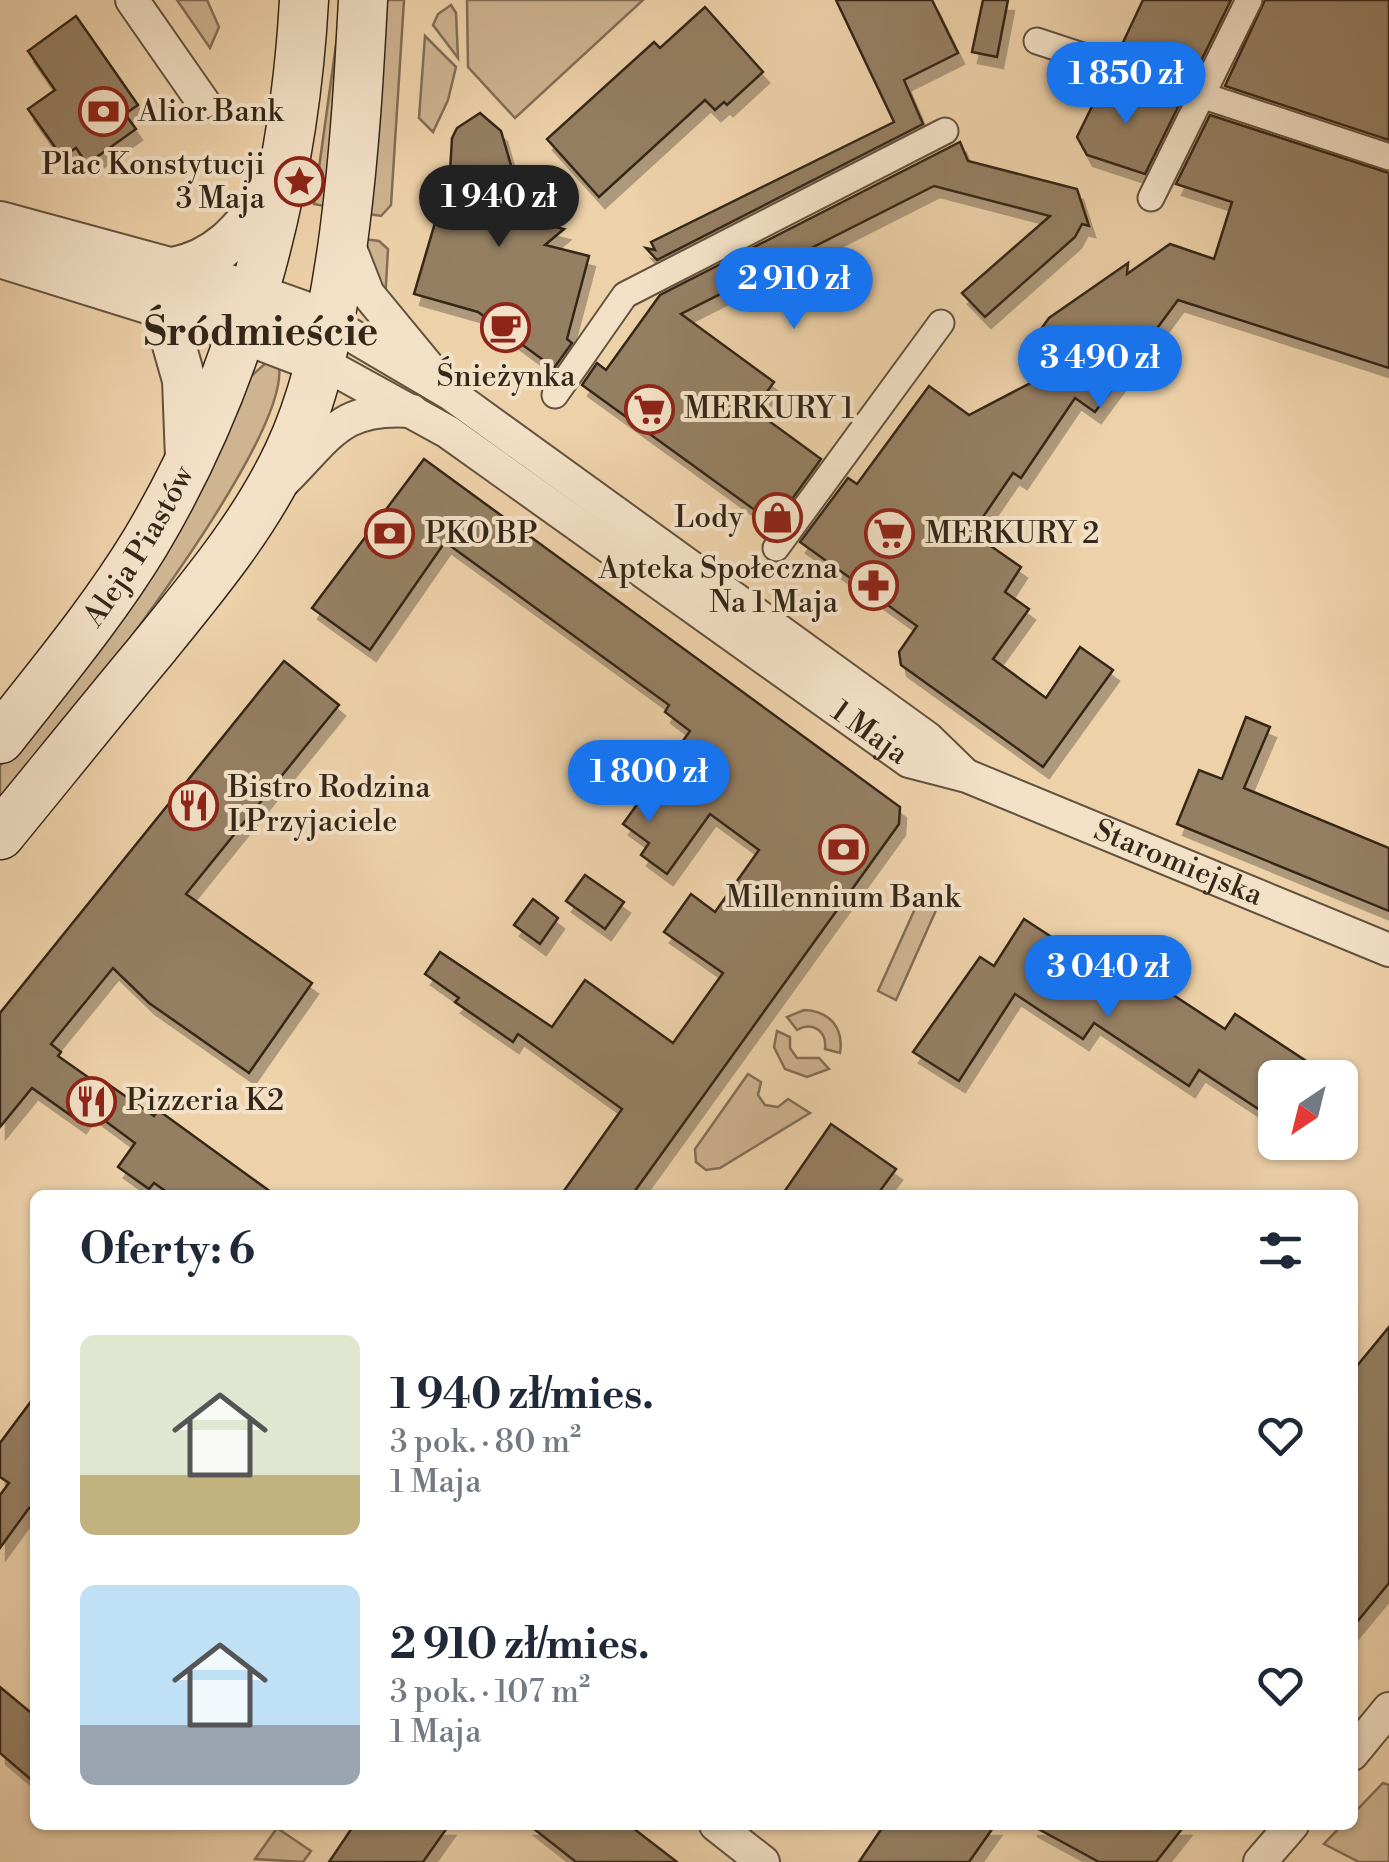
<!DOCTYPE html>
<html lang="pl">
<meta charset="utf-8">
<style>
:root{--surface:#fff;--page:#f2f2f3;--text:#1f2937;--muted:#747a83;--accent:#1a73e8}
body{margin:0;font-family:"Libre Bodoni",serif;background:var(--page);color:var(--text);height:100vh;display:flex;flex-direction:column;font-size:38px;white-space:nowrap}
*{box-sizing:border-box;margin:0}
p{font-size:32px;color:var(--muted)}
.icon{flex:none;width:55px;height:55px;fill:none;stroke:currentColor;stroke-width:2;stroke-linecap:round;stroke-linejoin:round}
.map{position:relative;flex:1;overflow:hidden}
.sheet{position:absolute;left:30px;top:1190px;width:1328px;height:640px;display:flex;flex-direction:column;background:var(--surface);border-radius:15px;box-shadow:0 2px 8px #0004}
.sheet>*{flex:none}
.needle{width:65px;rotate:215deg}
.buttons{position:absolute;left:1258px;top:1060px;display:grid;gap:20px}
.buttons a{display:grid;place-items:center;width:100px;height:100px;border-radius:15px;background:var(--surface);box-shadow:0 2px 8px #0004;font-size:50px}
.price{position:absolute;translate:-50% -85px;padding:0 22px;border-radius:35px;background:var(--accent);color:#fff;font-size:32px;line-height:65px;filter:drop-shadow(0 2px 5px #0008)}
.price::after{content:'';position:absolute;left:50%;top:60px;width:30px;height:22px;margin-left:-15px;background:inherit;clip-path:polygon(0 0,100% 0,50% 100%)}
.price.current{background:#222;color:#fff}
ul{padding:0;list-style:none}
li{display:flex;align-items:center;gap:30px;height:250px;padding:0 50px}
li span{display:grid;place-items:center;flex:none;width:280px;height:200px;border-radius:15px;color:#555}
li>.icon{margin-inline-start:auto}
span .icon{width:120px;height:120px;fill:#fffc;stroke-width:1}
li b{font-size:42px}
h2{display:flex;justify-content:space-between;align-items:center;height:120px;padding:0 50px;font-size:42px}
.map>svg:first-child{display:block}
</style>
<div class="map">
<svg width="1389" height="1862" viewBox="0 0 1389 1862">
<defs>
<filter id="shadow"><feDropShadow dx="6" dy="11" stdDeviation="0" flood-color="#0004"/></filter>
</defs>
<rect width="100%" height="100%" fill="#edd1a9"/>
<filter id="stains"><feTurbulence type="fractalNoise" baseFrequency=".002" numOctaves="4"/><feColorMatrix values="0 0 0 0 .2 0 0 0 0 .09 0 0 0 0 .02 0 0 0 .5 -.17"/></filter>
<radialGradient id="worn" r=".72"><stop offset=".6" stop-color="#630" stop-opacity="0"/><stop offset="1" stop-color="#630" stop-opacity=".3"/></radialGradient>
<g fill="#ceb491" stroke="#826e55" stroke-width="2.5">
<path d="M177,0H207L219,27L210,48Z"/>
<path d="M383,0H404L391,205L381,216L363,213Z"/>
<path d="M467,0H643L515,118L468,67Z"/>
<path d="M451,5L456,13L458,58L433,25L438,14Z"/>
<path d="M338,30H341L324,206L314,204Z"/>
<path d="M425,36L456,67L448,100L433,132L419,118Z"/>
<path d="M364,239L379,241L388,249L385,302Z"/>
<path d="M267,362L279,366C290,447 56,736 0,809V766L119,613L248,379Z"/>
<path d="M923,891L941,899L896,1000L878,991Z"/>
<path d="M804,1010C830,1011 844,1028 840,1053L825,1049C827,1031 813,1021 797,1030L787,1017Z"/>
<path d="M777,1031L790,1037V1048L797,1058H819L829,1069L807,1077L785,1069L774,1047Z"/>
<path d="M748,1074L761,1082L758,1095L765,1105L778,1107L788,1099L810,1113L720,1168L706,1170L696,1162L695,1149Z"/>
<path d="M1383,1783L1389,1785V1862H1359L1324,1844L1342,1825H1352L1353,1814Z"/>
<path d="M277,1828L311,1851L303,1862L255,1859Z"/>
</g>
<g fill="#957f64" stroke="#352719" stroke-width="2.5" filter="url(#shadow)">
<path d="M836,0H932L958,53L904,80L923,124L657,260L646,248L655,250L651,242L894,122Z"/>
<path d="M983,0H1008L997,57L972,52Z"/>
<path d="M1143,0H1231L1194,75L1119,51Z"/>
<path d="M1265,0H1389V140L1225,86Z"/>
<path d="M705,7L763,72L727,105L724,102L715,110L705,100L599,197L547,139L654,42L660,48Z"/>
<path d="M76,16L138,105L125,114L136,129L87,164L76,148L62,157L28,109L55,90L28,51Z"/>
<path d="M1105,80L1179,105L1145,174L1087,155L1077,137Z"/>
<path d="M480,113L501,131L517,186L512,216L564,229L545,245L589,256L567,339L572,343L554,368L478,312L414,294L450,172L452,138L457,128Z"/>
<path d="M1210,115L1389,173V368L1178,300L1095,412L1075,398L1021,478L1013,473L972,533L1021,567L1005,592L1029,609L993,659L1046,698L1080,647L1113,670L1043,767L901,665L899,652L917,626L800,542L848,478L857,484L929,386L969,415L1044,376L1020,358L1049,318L1128,263L1127,274L1170,244L1214,259L1232,202L1176,184Z"/>
<path d="M960,142L968,161L1077,189L1089,226L1082,224L1075,237L985,317L962,293L1050,216L934,186L681,314L774,382L754,410L821,459L774,524L582,385L597,363L606,370L660,295Z"/>
<path d="M424,459L900,807L899,824L632,1195H561L622,1109L518,1034L513,1042L455,1002L459,998L425,974L440,952L552,1027L585,980L673,1043L723,973L664,932L691,894L715,912L759,850L710,814L667,874L641,855L649,843L623,824L690,731L665,712L669,705L445,542L370,650L312,608Z"/>
<path d="M284,661L339,705L186,894L312,983L249,1073L149,1003L113,968L51,1044L61,1052L58,1056L102,1087L105,1082L154,1116L158,1110L275,1195H171L154,1183L149,1189L118,1167L135,1143L89,1109L80,1122L32,1088L0,1127V1013Z"/>
<path d="M1246,717L1270,727L1244,788L1389,848V911L1177,824L1199,770L1222,779Z"/>
<path d="M585,875L624,902L605,929L566,901Z"/>
<path d="M533,899L558,918L540,944L514,925Z"/>
<path d="M1024,919L1119,981L1129,966L1225,1029L1235,1014L1332,1078H1275V1120L1199,1070L1189,1086L1094,1023L1083,1039L1015,994L959,1081L913,1052L980,957L994,966Z"/>
<path d="M831,1124L896,1169L877,1195H782Z"/>
<path d="M1389,1327V1583L1352,1628V1372Z"/>
<path d="M35,1396V1508H29L0,1548V1495L9,1483L0,1477V1443Z"/>
<path d="M0,1687L35,1716V1783L0,1753Z"/>
<path d="M354,1825H449L423,1862H329Z"/>
<path d="M529,1825H629L677,1862H576Z"/>
<path d="M884,1825H995L969,1862H859Z"/>
<path d="M1031,1825H1185L1156,1862H1099Z"/>
</g>
<g fill="none" stroke-linecap="round" stroke-linejoin="round">
<defs>
<g id="pedestrian">
<path d="M1037,41L1389,157"/>
<path d="M1151,198L1249,0"/>
<path d="M555,395L625,295L945,131"/>
<path d="M776,548L941,323"/>
</g>
<g id="minor">
<path d="M132,0L203,102"/>
<path d="M346,238L368,294L429,368"/>
<path d="M327,321L451,394L927,738L963,773"/>
<path id="s1" d="M319,361L448,432L909,761L967,776L1389,950"/>
<path d="M284,481C331,434 341,406 412,411"/>
<path d="M1352,1754L1389,1709"/>
<path d="M716,1825L763,1862"/>
<path d="M1260,1862L1292,1825"/>
</g>
<g id="tertiary">
<path d="M0,223L217,282L327,321"/>
<path d="M0,256L241,331L319,361"/>
<path d="M173,269C225,259 247,223 278,184"/>
<path d="M163,306L184,380L187,459"/>
</g>
<g id="secondary">
<path id="s2" d="M0,739C50,675 103,612 145,543C242,381 294,188 304,0"/>
<path d="M0,835C50,774 99,713 149,653C200,590 253,528 288,454C345,334 356,134 363,0"/>
</g>
</defs>
<use href="#pedestrian" stroke="#63523d" stroke-width="29"/>
<use href="#minor" stroke="#63523d" stroke-width="36"/>
<use href="#tertiary" stroke="#63523d" stroke-width="46"/>
<use href="#secondary" stroke="#352719" stroke-width="51"/>
<use href="#pedestrian" stroke="#f3e1c7" stroke-width="25"/>
<use href="#minor" stroke="#f3e1c7" stroke-width="32"/>
<use href="#tertiary" stroke="#f3e1c7" stroke-width="42"/>
<use href="#secondary" stroke="#f3e1c7" stroke-width="48"/>
</g>
<defs>
<symbol id="bank-ring" viewBox="-11 -11 22 22"><circle r="9.5" fill="#f3e1c7" stroke="#8f2418" stroke-width="1.5"/><path d="M-6-4H6V4H-6ZM0-2.3a2.3 2.3 0 1 0 0 4.6a2.3 2.3 0 1 0 0-4.6Z" fill="#8f2418"/></symbol>
<symbol id="sight-ring" viewBox="-11 -11 22 22"><circle r="9.5" fill="#f3e1c7" stroke="#8f2418" stroke-width="1.5"/><path d="M0-6L1.8-2.2L6-1.7L2.9 1.2L3.7 5.4L0 3.3L-3.7 5.4L-2.9 1.2L-6-1.7L-1.8-2.2Z" fill="#8f2418"/></symbol>
<symbol id="cafe-ring" viewBox="-11 -11 22 22"><circle r="9.5" fill="#f3e1c7" stroke="#8f2418" stroke-width="1.5"/><path d="M-5.5-4.5H6V0H3Q3 3.5 0 3.5H-2.5Q-5.5 3.5-5.5 0ZM3-3.2v2h1.7v-2ZM-6 4.5H4V6H-6Z" fill="#8f2418"/></symbol>
<symbol id="supermarket-ring" viewBox="-11 -11 22 22"><circle r="9.5" fill="#f3e1c7" stroke="#8f2418" stroke-width="1.5"/><path d="M-6-5.5h2.5l.6 2H6L4.5 2H-2.5L-4.4-4H-6ZM-1.5 3.2a1.3 1.3 0 1 0 .1 0ZM3 3.2a1.3 1.3 0 1 0 .1 0Z" fill="#8f2418"/></symbol>
<symbol id="shop-ring" viewBox="-11 -11 22 22"><circle r="9.5" fill="#f3e1c7" stroke="#8f2418" stroke-width="1.5"/><path d="M-5-2.5h2.3a2.7 3.5 0 0 1 5.4 0H5L5.5 6h-11ZM-1.5-2.5h3a1.5 2.3 0 0 0-3 0Z" fill="#8f2418"/></symbol>
<symbol id="pharmacy-ring" viewBox="-11 -11 22 22"><circle r="9.5" fill="#f3e1c7" stroke="#8f2418" stroke-width="1.5"/><path d="M-2-6h4v4h4v4h-4v4h-4v-4h-4v-4h4Z" fill="#8f2418"/></symbol>
<symbol id="restaurant-ring" viewBox="-11 -11 22 22"><circle r="9.5" fill="#f3e1c7" stroke="#8f2418" stroke-width="1.5"/><path d="M-5-6h1v4h1v-4h1v4h1v-4h1v5L-1.5 .5V6h-2V.5L-5-1ZM5-6V6H3V1.5H1.5Q1.5-4 5-6Z" fill="#8f2418"/></symbol>
</defs>
<g fill-rule="evenodd">
<use href="#bank-ring" x="76" y="84" width="55" height="55"/>
<use href="#sight-ring" x="272" y="154" width="55" height="55"/>
<use href="#cafe-ring" x="478" y="300" width="55" height="55"/>
<use href="#supermarket-ring" x="622" y="382" width="55" height="55"/>
<use href="#shop-ring" x="750" y="490" width="55" height="55"/>
<use href="#bank-ring" x="362" y="506" width="55" height="55"/>
<use href="#supermarket-ring" x="862" y="506" width="55" height="55"/>
<use href="#pharmacy-ring" x="846" y="558" width="55" height="55"/>
<use href="#restaurant-ring" x="166" y="778" width="55" height="55"/>
<use href="#bank-ring" x="816" y="822" width="55" height="55"/>
<use href="#restaurant-ring" x="64" y="1074" width="55" height="55"/>
</g>
<g text-anchor="middle" dominant-baseline="central" stroke-width="8" stroke-linejoin="round" paint-order="stroke">
<g font-size="30" fill="#352719" stroke="#f3e1c7" text-anchor="start">
<text x="138" y="112">Alior Bank</text>
<text x="265" y="165" text-anchor="end">Plac Konstytucji<tspan x="265" dy="34">3 Maja</tspan></text>
<text x="506" y="377" text-anchor="middle">Śnieżynka</text>
<text x="684" y="409">MERKURY 1</text>
<text x="743" y="518" text-anchor="end">Lody</text>
<text x="425" y="534">PKO BP</text>
<text x="925" y="534">MERKURY 2</text>
<text x="838" y="569" text-anchor="end">Apteka Społeczna<tspan x="838" dy="34">Na 1 Maja</tspan></text>
<text x="228" y="788">Bistro Rodzina<tspan x="228" dy="34">I Przyjaciele</tspan></text>
<text x="843" y="898" text-anchor="middle">Millennium Bank</text>
<text x="126" y="1101">Pizzeria K2</text>
</g>
<g font-size="30" fill="#352719" stroke="#f3e1c7">
<text stroke="none"><textPath href="#s2" startOffset="238">Aleja Piastów</textPath></text>
<text stroke="none"><textPath href="#s1" startOffset="665">1 Maja</textPath></text>
<text stroke="none"><textPath href="#s1" startOffset="1002">Staromiejska</textPath></text>
</g>
<g font-size="40" font-weight="bold" fill="#352719" stroke="#f3e1c7">
<text x="261" y="333">Śródmieście</text>
</g>
</g>
<rect width="100%" height="100%" filter="url(#stains)"/>
<rect width="100%" height="100%" fill="url(#worn)"/>
</svg>
<div class="buttons">
<a><svg class="needle" viewBox="-14 -14 28 28"><path d="M0-13l5 13h-10z" fill="#e53935"/><path d="M0 13l5-13h-10z" fill="#747a83"/></svg></a>
</div>
<b class="price" style="left:1126px;top:127px">1 850 zł</b>
<b class="price current" style="left:499px;top:250px">1 940 zł</b>
<b class="price" style="left:794px;top:332px">2 910 zł</b>
<b class="price" style="left:1100px;top:411px">3 490 zł</b>
<b class="price" style="left:649px;top:825px">1 800 zł</b>
<b class="price" style="left:1108px;top:1020px">3 040 zł</b>
<section class="sheet">
<h2>Oferty: 6<svg class="icon" aria-label="filters" viewBox="0 0 24 24"><path d="M4 7h16M4 17h16"/><circle cx="9" cy="7" r="2"/><circle cx="15" cy="17" r="2"/></svg></h2>
<ul>
<li><span style="background:linear-gradient(#dfe7d0 70%,#c2b280 0)"><svg class="icon" aria-label="home" viewBox="0 0 24 24"><path d="M3 11l9-7 9 7M6 9v11h12V9"/></svg></span><div><b>1 940 zł/mies.</b><p>3 pok. · 80 m²</p><p>1 Maja</p></div><svg class="icon" aria-label="heart" viewBox="0 0 24 24"><path d="M12 20l-8-8c-3-5 5-10 8-4 3-6 11-1 8 4z"/></svg></li>
<li><span style="background:linear-gradient(#bfe0f5 70%,#9aa5b1 0)"><svg class="icon" aria-label="home" viewBox="0 0 24 24"><path d="M3 11l9-7 9 7M6 9v11h12V9"/></svg></span><div><b>2 910 zł/mies.</b><p>3 pok. · 107 m²</p><p>1 Maja</p></div><svg class="icon" aria-label="heart" viewBox="0 0 24 24"><path d="M12 20l-8-8c-3-5 5-10 8-4 3-6 11-1 8 4z"/></svg></li>
</ul>
</section>
</div>
